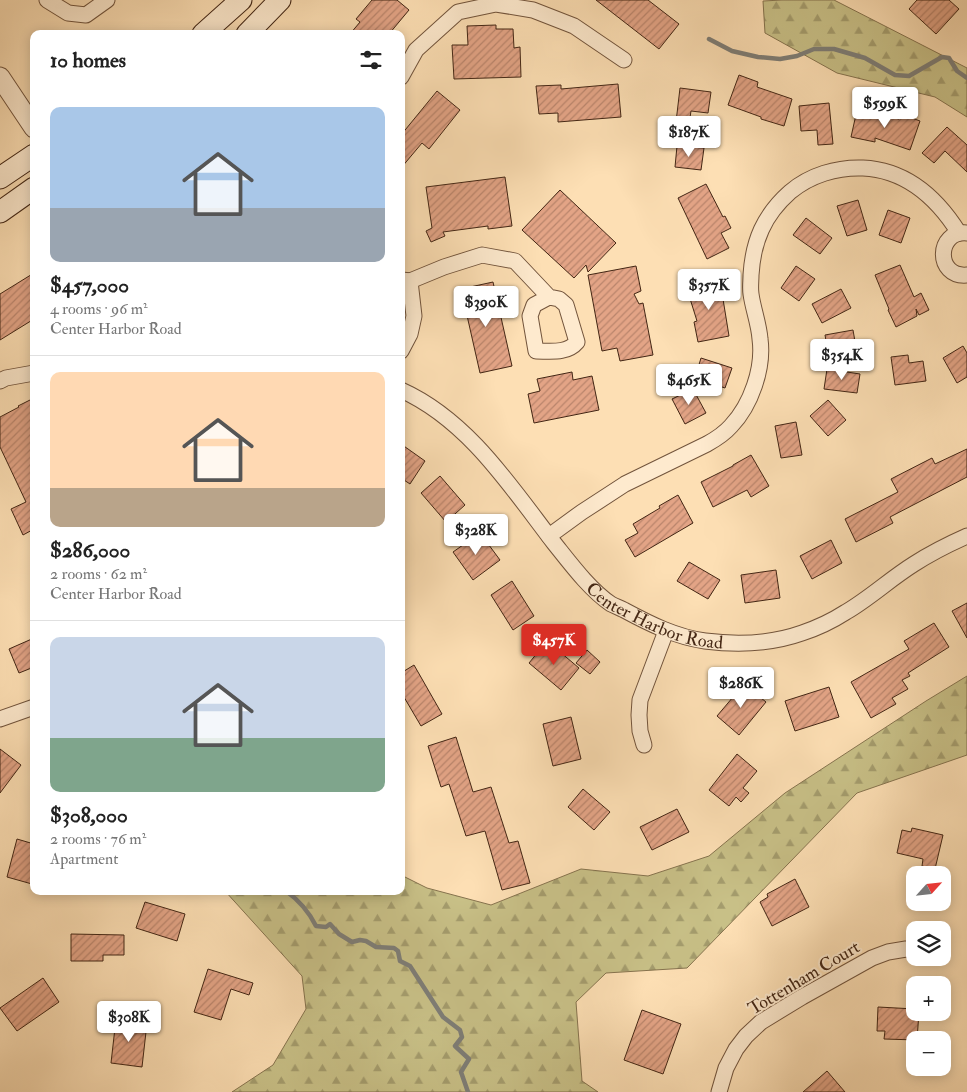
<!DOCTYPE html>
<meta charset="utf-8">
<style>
:root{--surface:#fff;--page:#f2f2f2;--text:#222;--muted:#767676;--line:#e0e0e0;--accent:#d93025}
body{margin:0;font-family:"IM FELL Double Pica",serif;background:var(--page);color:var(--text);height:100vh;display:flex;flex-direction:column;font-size:19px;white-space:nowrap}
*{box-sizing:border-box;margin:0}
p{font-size:16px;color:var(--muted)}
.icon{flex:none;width:28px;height:28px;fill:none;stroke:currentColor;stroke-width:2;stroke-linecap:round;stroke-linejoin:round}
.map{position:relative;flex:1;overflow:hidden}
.side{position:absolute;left:30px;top:30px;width:375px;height:865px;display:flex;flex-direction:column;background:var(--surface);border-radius:10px;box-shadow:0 2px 12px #0003}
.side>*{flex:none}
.needle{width:32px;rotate:63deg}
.tools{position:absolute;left:906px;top:866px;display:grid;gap:10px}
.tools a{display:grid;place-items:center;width:45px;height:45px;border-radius:10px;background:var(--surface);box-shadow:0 2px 12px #0003;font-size:25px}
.price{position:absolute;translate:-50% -42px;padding:0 11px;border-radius:5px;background:#fff;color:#222;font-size:16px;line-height:32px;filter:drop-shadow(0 1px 2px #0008)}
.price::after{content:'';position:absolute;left:50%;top:30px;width:15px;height:11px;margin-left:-8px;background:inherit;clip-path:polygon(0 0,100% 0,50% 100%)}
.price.current{background:var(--accent);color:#fff}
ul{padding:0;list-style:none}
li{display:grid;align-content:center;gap:10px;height:265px;padding:0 20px}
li+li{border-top:1px solid var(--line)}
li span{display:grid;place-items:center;height:155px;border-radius:10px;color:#555}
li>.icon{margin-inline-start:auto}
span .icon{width:90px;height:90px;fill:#fffc;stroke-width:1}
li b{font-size:21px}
h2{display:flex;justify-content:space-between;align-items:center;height:60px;padding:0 20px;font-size:21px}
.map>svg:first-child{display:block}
</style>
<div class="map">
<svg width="967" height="1092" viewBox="0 0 967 1092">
<defs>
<pattern id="forest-firs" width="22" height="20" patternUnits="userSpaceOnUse" patternTransform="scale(1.25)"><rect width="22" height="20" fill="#c8c087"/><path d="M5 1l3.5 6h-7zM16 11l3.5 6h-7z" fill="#a49c6d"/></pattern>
<pattern id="building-hatch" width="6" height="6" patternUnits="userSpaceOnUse" patternTransform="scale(1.25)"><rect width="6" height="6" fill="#e3a486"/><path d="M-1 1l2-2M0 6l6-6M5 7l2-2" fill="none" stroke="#ba856c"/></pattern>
</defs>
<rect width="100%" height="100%" fill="#fddfb4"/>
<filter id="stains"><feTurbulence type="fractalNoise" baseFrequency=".004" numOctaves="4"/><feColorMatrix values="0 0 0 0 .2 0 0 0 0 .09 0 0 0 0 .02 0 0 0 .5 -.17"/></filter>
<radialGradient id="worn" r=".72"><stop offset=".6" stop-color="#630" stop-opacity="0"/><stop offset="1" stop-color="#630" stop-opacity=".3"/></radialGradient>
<g fill="url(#forest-firs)" stroke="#86734e">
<path d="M782,0H834L967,68V117L935,97L837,73L765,33L763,1Z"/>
<path d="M967,676V755L857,793L687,968L606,973L576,1002L582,1081L598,1092H232L273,1065L306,1009L302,976L225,891H401V875L427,888L491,905L581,869L648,876L709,856L785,793L926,701Z"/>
</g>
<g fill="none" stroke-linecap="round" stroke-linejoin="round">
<g stroke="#7e7e77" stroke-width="4.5">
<path d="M709,39L732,51L758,57L780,59L797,56L814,49H834L865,58L895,75L909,76L942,57L949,58L957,71L967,78"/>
<path d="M286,891C300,901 309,912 316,926L326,927L330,924L339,934L352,942L360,940L366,941L376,947L394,948L398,951L400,961L410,966L443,1017L460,1030L462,1037L455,1046L469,1059L461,1072L468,1092"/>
</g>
</g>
<g fill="url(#building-hatch)" stroke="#432614">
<path d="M372,0H397L409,10L389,34H350L360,22L356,19Z"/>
<path d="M596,0H648L679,24L659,49Z"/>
<path d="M917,0H949L959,9L936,34L909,9Z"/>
<path d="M496,25V29H513L514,48L520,47L521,77L454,79L452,45H468L467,26Z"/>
<path d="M739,75L758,82L757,87L792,99L784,126L761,119V117L728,105Z"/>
<path d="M618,84L621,117L558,122V113L539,114L536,86L561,85V89Z"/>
<path d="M680,88L711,92L708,113L691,111L689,124L676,122Z"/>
<path d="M437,91L460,110L429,149L422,143L401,168V135Z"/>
<path d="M829,103L833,144L818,145L817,130L801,131L799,106Z"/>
<path d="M857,110L899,119L901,114L920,121L910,150L875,138V142L851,137Z"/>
<path d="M947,127L967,145V172L945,151L934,163L922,153Z"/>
<path d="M677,146L704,148L701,170L675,167Z"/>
<path d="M505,177L512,226L488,229V226L443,232L445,236L431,242L426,231L432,228L426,187Z"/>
<path d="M706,184L723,217L725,216L731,228L721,233L729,248L707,259L678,198Z"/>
<path d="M560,190L616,243L588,272L586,265L574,278L522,230Z"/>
<path d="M858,200L867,230L847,236L837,206Z"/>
<path d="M888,210L910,218L901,243L879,235Z"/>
<path d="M806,218L832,238L820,254L793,235Z"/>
<path d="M900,265L914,297L921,293L929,310L919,315L916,309L917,316L896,327L888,310L889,309L875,275Z"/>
<path d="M636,266L641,291L634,294L639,304L643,303L653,355L620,361L617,348L602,351L588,275Z"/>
<path d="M796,266L815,279L799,301L781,288Z"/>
<path d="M34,273V319L0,340V294Z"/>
<path d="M717,279L724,299H723L729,336L698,342L694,322L697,321L687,289Z"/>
<path d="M493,282L512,366L480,373L461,289Z"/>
<path d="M841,289L851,308L822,323L812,304Z"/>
<path d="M853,330L857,353L829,358L825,335Z"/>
<path d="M963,346L967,353V377L957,383L943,358Z"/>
<path d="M908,355L909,363L923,361L926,381L895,385L891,357Z"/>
<path d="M701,358L732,368L725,388L695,378Z"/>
<path d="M827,369L860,374L857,393L824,389Z"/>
<path d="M572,372L573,380L592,376L599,410L534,423L528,394L540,391L537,379Z"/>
<path d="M693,389L706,413L685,424L672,399Z"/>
<path d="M34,398V529L23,535L11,509L26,502L0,447V417L19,407L18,406Z"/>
<path d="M828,400L846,420L828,436L810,416Z"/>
<path d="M796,422L802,455L781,458L775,426Z"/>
<path d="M401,444L425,461L410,484L401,478Z"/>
<path d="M967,449V477L890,517L893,523L856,542L845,519L898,492L891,479L932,458L935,464Z"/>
<path d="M751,455L769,486L751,497L747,490L713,507L701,482L733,466V465Z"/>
<path d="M440,476L465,505L446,522L421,493Z"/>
<path d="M678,495L693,523L635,557L625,540L638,533L633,524L660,508L659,506Z"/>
<path d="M480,533L500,560L473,580L453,552Z"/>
<path d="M831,540L842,563L812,579L800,556Z"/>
<path d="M689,562L720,580L708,599L677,581Z"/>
<path d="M776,570L780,598L745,603L741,575Z"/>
<path d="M512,581L534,616L513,630L491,595Z"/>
<path d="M967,603V638L952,611Z"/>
<path d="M934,623L949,647L908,673L910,676L902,680L908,689L892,698L896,704L871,718L851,682L909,649L904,641Z"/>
<path d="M34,638V667L19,673L9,649Z"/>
<path d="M547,641L579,668L561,690L529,663Z"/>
<path d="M587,650L600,662L590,674L576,663Z"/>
<path d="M414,665L442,714L421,726L401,692V673Z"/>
<path d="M744,684L766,702L739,735L717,716Z"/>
<path d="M829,687L839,717L795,731L785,701Z"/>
<path d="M571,717L581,759L553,766L543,724Z"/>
<path d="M456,737L473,792L491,787L509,843L518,841L530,883L502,890L485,831L466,836L449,784L441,787L428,746Z"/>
<path d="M0,749L21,765L0,793Z"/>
<path d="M737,754L757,771L743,788L749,793L741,802L736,797L729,806L709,790Z"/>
<path d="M583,789L610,812L594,830L568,807Z"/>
<path d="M677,809L689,832L652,850L640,827Z"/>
<path d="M912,828L943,835L935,869L922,866L923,859L897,853L902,830L911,832Z"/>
<path d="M17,839L34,844V876L32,884L7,877Z"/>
<path d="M795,879L809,907L772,926L760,902L768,897L767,894Z"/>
<path d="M145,902L185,914L177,941L136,928Z"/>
<path d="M71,934L124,935V955H103V961H71Z"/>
<path d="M208,969L253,983L249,995L231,989L221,1020L194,1012Z"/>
<path d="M43,978L59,1002L17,1031L0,1008Z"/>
<path d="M878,1007L915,1009V1012H919L917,1040L884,1039L885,1031H877Z"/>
<path d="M642,1010L681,1024L663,1074L624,1060Z"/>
<path d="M116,1019L147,1023L142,1067L111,1063Z"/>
<path d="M827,1071L845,1092H803Z"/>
</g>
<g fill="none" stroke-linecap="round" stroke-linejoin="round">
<defs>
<g id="minor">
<path d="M47,0L68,13L86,15L107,0"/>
<path d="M401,77L416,50L458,12L496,4L533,10L574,26L624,60"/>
<path d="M967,233C936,230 935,278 967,275"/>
<path d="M410,281L444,267L482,255L515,261L549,297L559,299L566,305L577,342C567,354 550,351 536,351L530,316L534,305L549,297"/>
<path d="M401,351L410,334L414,316L410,281L402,280"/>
<path d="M0,381L6,378L34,373"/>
<path id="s1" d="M401,390C468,420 511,487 554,543C570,563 590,590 611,604C615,606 620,608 624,610C650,624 676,637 705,641C737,645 771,644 802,633C817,628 832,621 846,612C870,598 890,579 914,564C931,553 949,544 967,536"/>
<path d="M549,536L582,512L625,484L707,444C716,439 724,434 731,426C751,405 764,368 760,339C759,324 753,309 751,294C750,288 751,281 751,275C753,241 764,215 790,192C810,175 837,167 863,168C907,170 937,198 959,233"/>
<path d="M0,719L34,707"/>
<path d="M644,745L640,731L639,715L640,700L666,631"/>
<path d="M719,1092L726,1068L736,1049L746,1036L761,1022L802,997L872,958L888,952L906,949L915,950"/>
</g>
<path id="tertiary" d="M0,77L34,128"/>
<g id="secondary">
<path d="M203,34L241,0"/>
<path d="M247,34L280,0"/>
<path d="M0,178L34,155"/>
<path d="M0,212L34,188"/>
</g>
</defs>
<use href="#minor" stroke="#72543c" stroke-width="17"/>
<use href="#tertiary" stroke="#72543c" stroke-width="21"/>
<use href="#secondary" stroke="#432614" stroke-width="23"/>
<use href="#minor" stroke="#feeace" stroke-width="15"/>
<use href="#tertiary" stroke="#feeace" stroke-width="19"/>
<use href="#secondary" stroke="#feeace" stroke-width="21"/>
</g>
<g text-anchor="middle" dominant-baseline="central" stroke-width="4" stroke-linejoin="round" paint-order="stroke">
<g font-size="18" fill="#432614" stroke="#feeace">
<text stroke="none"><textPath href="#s1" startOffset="348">Center Harbor Road</textPath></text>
<text transform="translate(804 978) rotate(-31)">Tottenham Court</text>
</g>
</g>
<rect width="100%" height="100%" filter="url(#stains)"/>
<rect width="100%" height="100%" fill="url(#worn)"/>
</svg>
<div class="tools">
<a><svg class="needle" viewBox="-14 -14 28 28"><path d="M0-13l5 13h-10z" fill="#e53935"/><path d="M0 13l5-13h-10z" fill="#767676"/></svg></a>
<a><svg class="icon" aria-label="layers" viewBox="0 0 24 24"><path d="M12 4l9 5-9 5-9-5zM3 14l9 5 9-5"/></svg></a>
<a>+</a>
<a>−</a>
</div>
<b class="price" style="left:885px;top:129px">$599K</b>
<b class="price" style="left:689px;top:158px">$187K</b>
<b class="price" style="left:709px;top:311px">$357K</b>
<b class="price" style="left:486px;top:328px">$390K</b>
<b class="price" style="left:842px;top:381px">$354K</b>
<b class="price" style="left:689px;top:406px">$465K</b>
<b class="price" style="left:476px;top:556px">$328K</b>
<b class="price current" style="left:554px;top:666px">$457K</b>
<b class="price" style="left:741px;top:709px">$286K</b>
<b class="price" style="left:129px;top:1043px">$308K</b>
<section class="side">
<h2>10 homes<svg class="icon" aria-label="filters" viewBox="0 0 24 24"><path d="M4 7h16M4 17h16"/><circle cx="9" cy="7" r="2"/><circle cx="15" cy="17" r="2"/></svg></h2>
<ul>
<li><span style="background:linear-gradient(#a9c7e8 65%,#9aa5b1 0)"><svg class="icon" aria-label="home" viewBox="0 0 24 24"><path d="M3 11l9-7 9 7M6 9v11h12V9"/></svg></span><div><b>$457,000</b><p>4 rooms · 96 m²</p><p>Center Harbor Road</p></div></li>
<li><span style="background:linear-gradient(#ffd9b3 75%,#b9a48a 0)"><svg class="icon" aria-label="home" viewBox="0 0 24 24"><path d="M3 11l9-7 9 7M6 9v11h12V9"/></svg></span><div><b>$286,000</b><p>2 rooms · 62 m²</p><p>Center Harbor Road</p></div></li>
<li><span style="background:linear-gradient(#c9d6e8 65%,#7fa58c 0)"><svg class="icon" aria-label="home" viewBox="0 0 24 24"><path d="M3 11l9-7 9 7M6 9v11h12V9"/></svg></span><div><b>$308,000</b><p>2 rooms · 76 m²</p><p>Apartment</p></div></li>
</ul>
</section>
</div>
